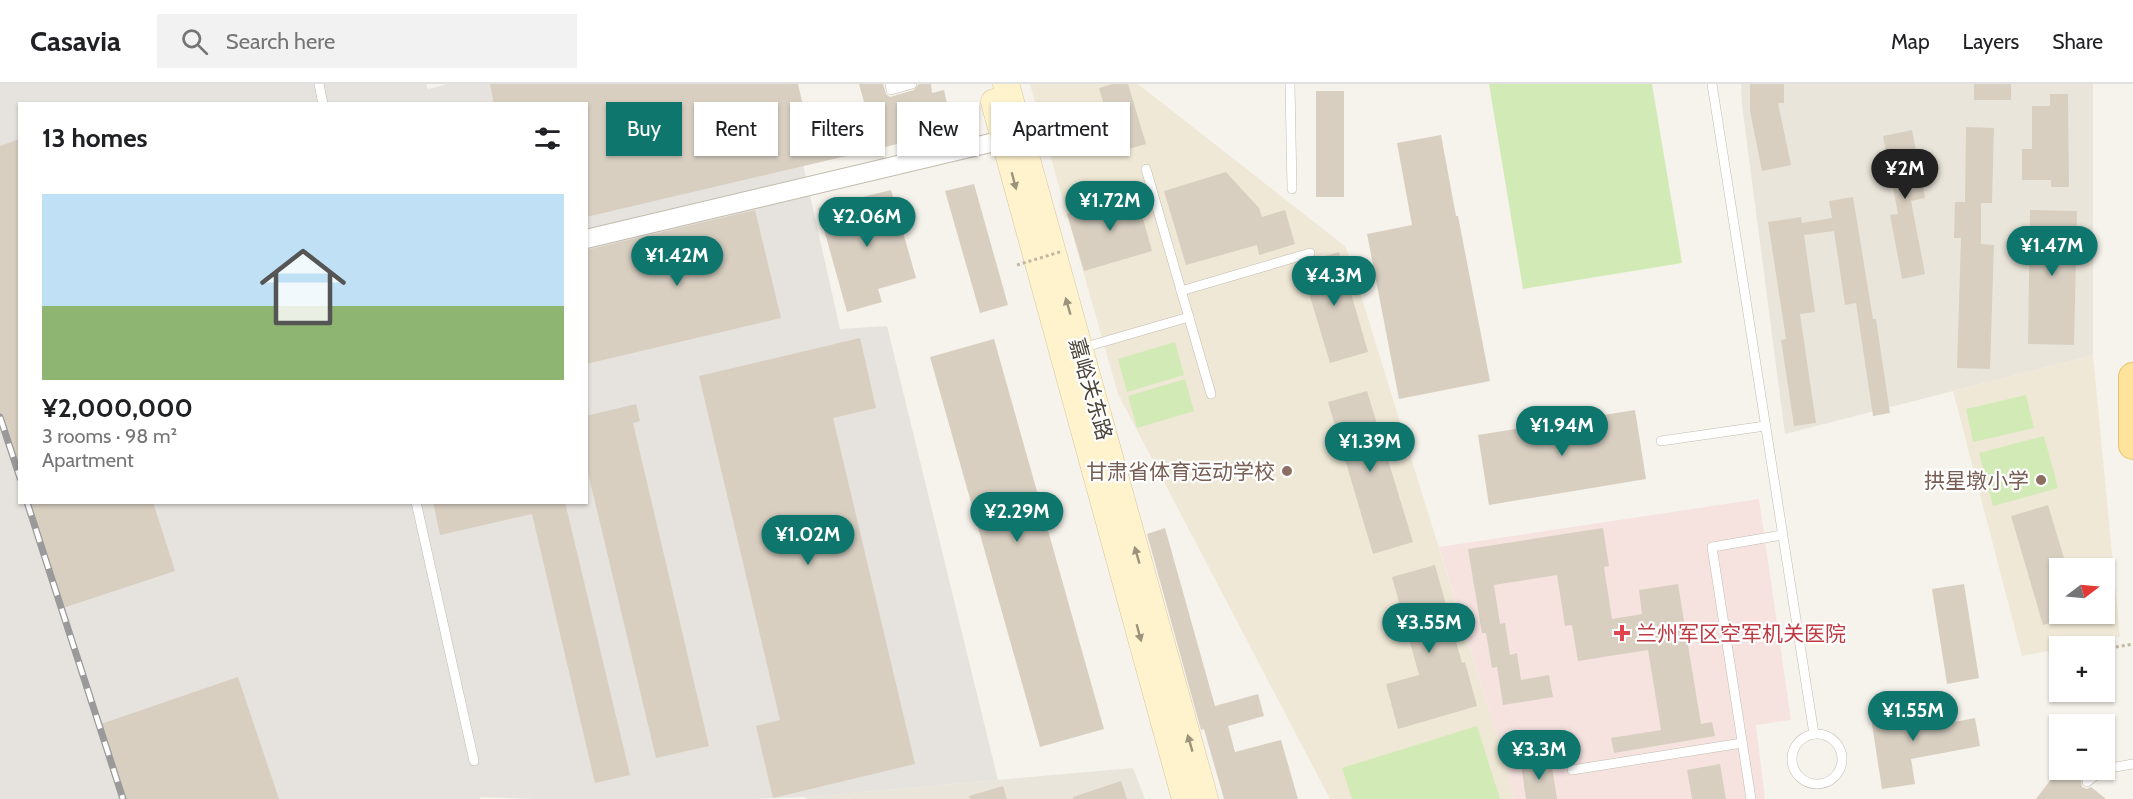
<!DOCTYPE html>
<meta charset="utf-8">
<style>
:root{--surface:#fff;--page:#f2f2f2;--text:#202124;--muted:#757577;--line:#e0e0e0;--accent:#0f766e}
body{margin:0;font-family:Cabin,"Noto Sans SC",sans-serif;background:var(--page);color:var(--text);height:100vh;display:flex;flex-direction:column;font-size:22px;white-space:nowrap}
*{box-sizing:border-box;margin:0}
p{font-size:20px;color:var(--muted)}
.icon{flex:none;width:33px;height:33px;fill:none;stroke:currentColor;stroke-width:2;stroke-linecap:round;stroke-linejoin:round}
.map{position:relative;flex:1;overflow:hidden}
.panel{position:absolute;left:18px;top:18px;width:570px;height:402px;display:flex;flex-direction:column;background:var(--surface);border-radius:0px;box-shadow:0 2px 4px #0004}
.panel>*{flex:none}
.banner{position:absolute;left:606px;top:18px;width:570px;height:54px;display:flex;gap:12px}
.needle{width:39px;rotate:74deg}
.controls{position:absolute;left:2049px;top:474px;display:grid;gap:12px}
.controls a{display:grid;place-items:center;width:66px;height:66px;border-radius:0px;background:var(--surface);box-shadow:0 2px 4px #0004;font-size:30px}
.price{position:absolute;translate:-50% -51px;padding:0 14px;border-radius:21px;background:var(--accent);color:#fff;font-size:20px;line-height:39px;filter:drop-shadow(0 2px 3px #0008)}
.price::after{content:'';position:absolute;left:50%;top:36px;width:18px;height:14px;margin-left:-9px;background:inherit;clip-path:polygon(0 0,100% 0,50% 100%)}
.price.current{background:#222;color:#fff}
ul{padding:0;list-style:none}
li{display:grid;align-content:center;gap:12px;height:318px;padding:0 24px}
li+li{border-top:2px solid var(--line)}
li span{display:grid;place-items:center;height:186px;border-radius:0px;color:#555}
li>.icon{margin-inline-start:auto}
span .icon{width:108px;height:108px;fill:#fffc;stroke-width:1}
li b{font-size:26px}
h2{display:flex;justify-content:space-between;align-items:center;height:72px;padding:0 24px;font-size:26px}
.pill{padding:0 21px;border-radius:0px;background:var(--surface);box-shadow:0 2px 4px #0004;font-size:21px;line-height:54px}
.pill.current{background:var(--accent);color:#fff}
header{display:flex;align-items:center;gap:36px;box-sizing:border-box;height:84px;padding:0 30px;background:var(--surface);border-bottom:2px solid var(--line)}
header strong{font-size:28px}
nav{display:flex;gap:33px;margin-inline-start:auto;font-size:21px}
.search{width:420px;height:54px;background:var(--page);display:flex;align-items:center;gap:15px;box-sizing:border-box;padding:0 21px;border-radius:0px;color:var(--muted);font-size:22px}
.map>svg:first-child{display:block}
</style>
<header>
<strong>Casavia</strong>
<div class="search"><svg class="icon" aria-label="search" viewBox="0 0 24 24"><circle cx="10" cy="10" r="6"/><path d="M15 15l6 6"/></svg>Search here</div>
<nav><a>Map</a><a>Layers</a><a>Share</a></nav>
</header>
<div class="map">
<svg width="2133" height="715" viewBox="0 0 2133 715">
<rect width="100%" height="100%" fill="#f6f3ec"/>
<g fill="#eae5da">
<path d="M1741,0H2093V271L1785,350L1742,21Z"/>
<path d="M1133,684L1145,715H806L805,713Z"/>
</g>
<path fill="#e6e2dd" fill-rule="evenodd" d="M0,0H426L428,5L448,0H785L840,245L887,242L998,696L805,713L752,715H536L480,713V715H0ZM20,20H586V418H20Z"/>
<g fill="#efe8d6" fill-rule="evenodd">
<path d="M1030,0H1138L1346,163L1509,691L1514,715H1330L1118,310Z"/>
<path d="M2093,271L2120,553L2070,562H2060L2059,565L2022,572L1953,307ZM2060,484H2104V530H2060Z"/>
</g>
<path fill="#f6e3e0" d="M1759,415L1791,636L1756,641L1765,715H1514L1509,691L1439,463Z"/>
<g fill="#d2eab5">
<path d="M1489,0H1652L1682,179L1523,205Z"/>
<path d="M1175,258L1184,291L1127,308L1118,275Z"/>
<path d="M1185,295L1194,327L1137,344L1128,312Z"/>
<path d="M2026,311L2034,344L1973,358L1966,325Z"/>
<path d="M2044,352L2058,404L1993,422L1979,369Z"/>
<path d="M1477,642L1500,715H1352L1342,684Z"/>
</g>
<g fill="#d8cfc1">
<path d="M490,0H798L807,39L866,25L859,0H883L886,10L890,13L914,6L919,0H931L932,9L944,6L953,47L586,133V20H494Z"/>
<path d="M1113,0H1128L1146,60L1118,68L1099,4Z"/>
<path d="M1750,0H1784V19H1778L1791,81L1762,87L1750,27Z"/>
<rect x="1974" y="0" width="37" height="16"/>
<rect x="1316" y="7" width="28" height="106"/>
<path d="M2050,10H2068L2069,103H2051V96H2022V65H2032V22H2050Z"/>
<path d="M1966,43L1994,44L1992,119H1981V160L1994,161L1990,285L1957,284L1961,154H1954L1955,118H1965Z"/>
<path d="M1912,46L1925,114L1911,117L1925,190L1902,195L1890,131L1898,130L1883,52Z"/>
<path d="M1441,51L1456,132H1458L1490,297L1399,315L1367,150L1412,141L1397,59Z"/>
<path d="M20,55V394L17,395L0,343V62Z"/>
<path d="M1226,88L1259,124L1262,133L1285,126L1295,160L1259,171L1257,161L1186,181L1164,107Z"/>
<path d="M974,100L1008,221L980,229L945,107Z"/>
<path d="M891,106L916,194L878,205L882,218L847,228L818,124Z"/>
<path d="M1136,110L1152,167L1084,187L1067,130Z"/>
<path d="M1853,113L1873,235H1876L1890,329L1873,332L1856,219L1845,221L1834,147L1804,151L1815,228L1800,230L1816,339L1794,342L1781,256L1786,255L1768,138L1801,133L1802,139L1832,134L1829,117Z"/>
<path d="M755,126L781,234L586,280V166Z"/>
<path d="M2030,126L2077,127L2074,261L2028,260Z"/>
<path d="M1339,168L1368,268L1330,279L1300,179Z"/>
<path d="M860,254L876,324L833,334L915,680L773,714L756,642L780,636L699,292Z"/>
<path d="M994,255L1104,645L1040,663L930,273Z"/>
<path d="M1367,307L1413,458L1373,470L1328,318Z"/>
<path d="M636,320L640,337L633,339L709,662L656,674L586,380V332Z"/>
<path d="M1635,326L1646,395L1489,421L1478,351Z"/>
<path d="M25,418H153L175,487L60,525Z"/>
<path d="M433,418H565L630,691L595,699L532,430L440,451Z"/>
<path d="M2048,421L2067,484H2060V536L2043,541L2011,432Z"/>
<path d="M1165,444L1215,622L1258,610L1264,632L1228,642L1235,668L1281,656L1298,715H1224L1204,645L1201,646L1147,450Z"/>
<path d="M1603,444L1609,482L1604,483L1612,535L1642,530L1639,506L1678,500L1701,640L1712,638L1715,652L1614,669L1611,654L1661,646L1648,566L1578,577L1572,541L1565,542L1557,491L1494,501L1500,540L1505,539L1510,571L1517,569L1521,596L1549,591L1553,613L1503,621L1497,583L1492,584L1486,549H1482L1468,465Z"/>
<path d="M1435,481L1462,579L1465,578L1477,622L1398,645L1386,600L1419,591L1392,493Z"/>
<path d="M1964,500L1979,594L1947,600L1932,505Z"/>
<path d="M238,593L279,715H126L101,640Z"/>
<path d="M1901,615L1906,647L1975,634L1980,662L1911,675L1915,700L1882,705L1869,621Z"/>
<path d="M1551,676L1557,715H1526L1521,680Z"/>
<path d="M1720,680L1726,715H1692L1687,686Z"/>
<path d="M2058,686H2067L2081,696L2082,703L2087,705L2091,703L2106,715H2036Z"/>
<path d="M1121,697L1127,715H1073V713Z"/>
<path d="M1003,702L1007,715H970L969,712Z"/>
</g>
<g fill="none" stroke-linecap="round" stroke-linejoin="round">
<defs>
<g id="lane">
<path d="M319,0L323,20"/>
<path d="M890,0L891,6L912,0"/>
<path d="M1290,0L1292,105"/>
<path d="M1712,0L1814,650"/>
<path d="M1146,85L1211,310"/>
<path d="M1181,207L1310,169"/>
<path d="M1082,264L1189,233"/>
<path d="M1661,357L1765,342"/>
<path d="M416,418L474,677"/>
<circle cx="1817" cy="675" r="25"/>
<path d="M2104,685L2133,680"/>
<path d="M1572,686L1742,659"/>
<path d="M2087,698L2102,686"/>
<path d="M1751,715L1712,463L1782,451"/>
</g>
<path id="street" d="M586,155L1003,56"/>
<g id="secondary">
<path d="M1006,0L1205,715"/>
<path d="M994,18L1185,715"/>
</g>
<path id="primary" d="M2133,293V361"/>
</defs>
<use href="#lane" stroke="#c2bbae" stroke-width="10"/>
<use href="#street" stroke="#c2bbae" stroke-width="20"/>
<use href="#secondary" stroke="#d6c79b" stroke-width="27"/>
<use href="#primary" stroke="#e6c16a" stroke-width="30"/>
<g stroke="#c4b79f" stroke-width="3" stroke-dasharray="3 3" stroke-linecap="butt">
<path d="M2104,565L2133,560"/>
<path d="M2090,608L2092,616"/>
</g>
<use href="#lane" stroke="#fff" stroke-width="9"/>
<use href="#street" stroke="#fff" stroke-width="18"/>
<use href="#secondary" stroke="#fff3cd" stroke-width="26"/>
<use href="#primary" stroke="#ffe39c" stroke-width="28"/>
<defs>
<g id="rail">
<path d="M0,333L20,394"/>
<path d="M27,418L123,715"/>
</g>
</defs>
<use href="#rail" stroke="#9a9a9a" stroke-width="7"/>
<use href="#rail" stroke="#fff" stroke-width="4.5" stroke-dasharray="14" stroke-linecap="butt"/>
<path stroke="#c4b79f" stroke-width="3" stroke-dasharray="3 3" stroke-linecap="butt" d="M1017,181L1063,167"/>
</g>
<defs><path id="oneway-solid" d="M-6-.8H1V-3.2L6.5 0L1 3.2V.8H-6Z" transform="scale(1.5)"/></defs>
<g fill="#9c937c">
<use href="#oneway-solid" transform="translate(1014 97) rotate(75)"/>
<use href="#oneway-solid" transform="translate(1068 222) rotate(-106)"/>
<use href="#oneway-solid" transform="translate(1137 471) rotate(-106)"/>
<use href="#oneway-solid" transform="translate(1139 549) rotate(75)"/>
<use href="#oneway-solid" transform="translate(1190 659) rotate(-106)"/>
</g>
<g fill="#8d6e63" stroke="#fff" stroke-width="2">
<circle cx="1287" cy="387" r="6"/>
<circle cx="2041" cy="396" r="6"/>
</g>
<path fill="#e0444e" stroke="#fff" stroke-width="2" d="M1619 540h6v6h6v6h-6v6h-6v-6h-6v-6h6z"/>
<g text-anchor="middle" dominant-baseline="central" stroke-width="4.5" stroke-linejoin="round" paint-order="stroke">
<g font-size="21" fill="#4b4439" stroke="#fff">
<text transform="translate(1091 305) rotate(74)">嘉峪关东路</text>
</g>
<g font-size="21" fill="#785e54" stroke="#fff" text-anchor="end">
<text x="1275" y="387">甘肃省体育运动学校</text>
<text x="2029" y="396">拱星墩小学</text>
</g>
<g font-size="21" fill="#be3a42" stroke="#fff" text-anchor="start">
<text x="1636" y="549">兰州军区空军机关医院</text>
</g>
</g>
</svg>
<div class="controls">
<a><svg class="needle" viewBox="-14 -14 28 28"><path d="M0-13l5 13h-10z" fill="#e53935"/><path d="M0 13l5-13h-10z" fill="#757577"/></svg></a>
<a>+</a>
<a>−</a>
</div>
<b class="price current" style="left:1905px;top:116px">¥2M</b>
<b class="price" style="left:1110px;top:148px">¥1.72M</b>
<b class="price" style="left:867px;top:164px">¥2.06M</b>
<b class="price" style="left:2052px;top:193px">¥1.47M</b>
<b class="price" style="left:677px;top:203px">¥1.42M</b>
<b class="price" style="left:1334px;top:223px">¥4.3M</b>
<b class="price" style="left:1562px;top:373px">¥1.94M</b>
<b class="price" style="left:1370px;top:389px">¥1.39M</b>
<b class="price" style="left:1017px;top:459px">¥2.29M</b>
<b class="price" style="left:808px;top:482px">¥1.02M</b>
<b class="price" style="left:1429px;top:570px">¥3.55M</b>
<b class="price" style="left:1913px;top:658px">¥1.55M</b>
<b class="price" style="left:1539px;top:697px">¥3.3M</b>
<div class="banner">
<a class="pill current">Buy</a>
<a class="pill">Rent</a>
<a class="pill">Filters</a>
<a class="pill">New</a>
<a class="pill">Apartment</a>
</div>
<section class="panel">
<h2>13 homes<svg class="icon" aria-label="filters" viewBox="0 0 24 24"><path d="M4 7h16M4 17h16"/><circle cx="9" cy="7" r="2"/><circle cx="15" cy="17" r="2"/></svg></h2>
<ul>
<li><span style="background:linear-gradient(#bfe0f5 60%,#8fb573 0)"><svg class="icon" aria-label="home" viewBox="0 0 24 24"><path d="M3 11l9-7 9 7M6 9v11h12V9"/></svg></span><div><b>¥2,000,000</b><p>3 rooms · 98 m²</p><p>Apartment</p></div></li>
</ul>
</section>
</div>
